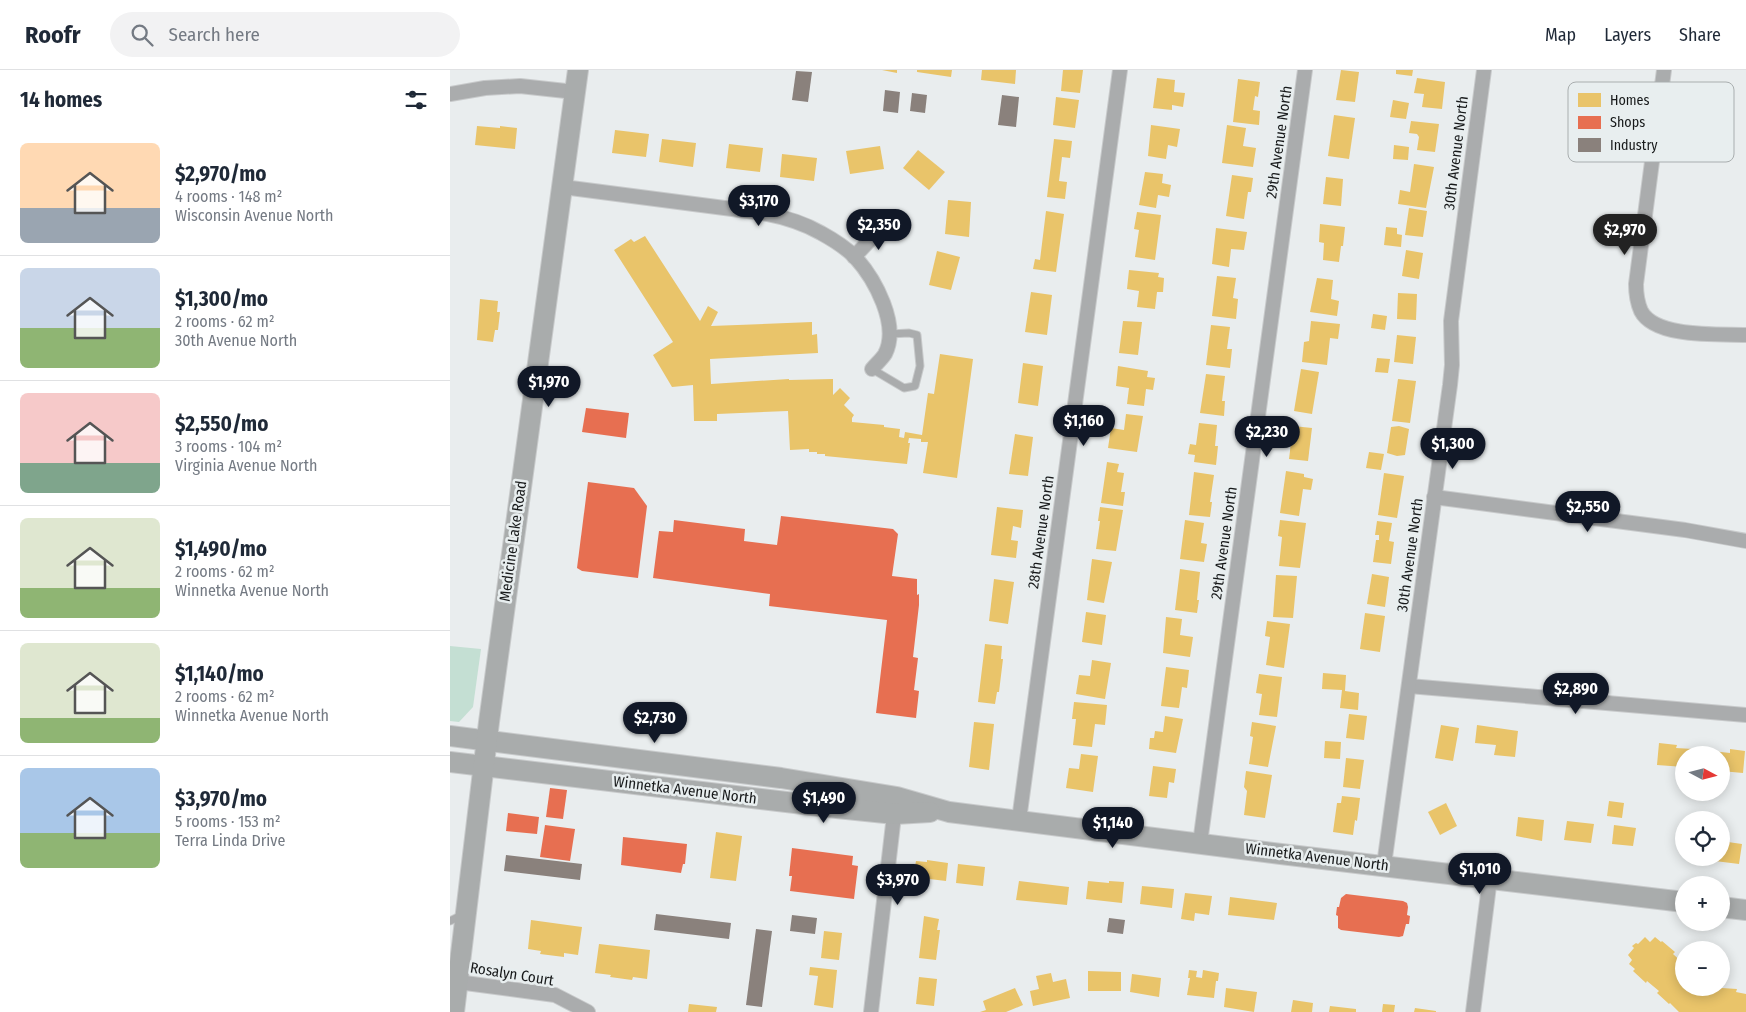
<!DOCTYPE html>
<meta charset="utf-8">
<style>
:root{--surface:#fff;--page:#f2f2f3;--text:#1f2937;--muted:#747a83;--line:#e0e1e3;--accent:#111827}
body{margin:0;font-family:"Fira Sans Condensed",sans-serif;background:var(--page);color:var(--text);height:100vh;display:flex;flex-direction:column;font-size:19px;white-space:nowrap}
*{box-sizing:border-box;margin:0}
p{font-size:16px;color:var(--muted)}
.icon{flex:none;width:28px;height:28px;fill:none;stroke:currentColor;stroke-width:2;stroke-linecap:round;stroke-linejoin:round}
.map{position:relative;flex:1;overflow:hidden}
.details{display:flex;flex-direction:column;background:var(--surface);width:450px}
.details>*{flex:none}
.needle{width:32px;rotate:97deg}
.controls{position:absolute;left:1225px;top:676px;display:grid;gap:10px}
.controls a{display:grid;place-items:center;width:55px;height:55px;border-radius:50%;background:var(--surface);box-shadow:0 2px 12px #0003;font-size:25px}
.price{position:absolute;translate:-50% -42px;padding:0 11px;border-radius:18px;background:var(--accent);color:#fff;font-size:16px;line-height:32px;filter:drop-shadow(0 1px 2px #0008)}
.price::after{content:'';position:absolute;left:50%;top:30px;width:15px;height:11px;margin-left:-8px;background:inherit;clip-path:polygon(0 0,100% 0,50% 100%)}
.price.active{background:#222;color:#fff}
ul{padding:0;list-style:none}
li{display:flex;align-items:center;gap:15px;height:125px;padding:0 20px}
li+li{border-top:1px solid var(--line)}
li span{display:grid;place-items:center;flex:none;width:140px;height:100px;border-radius:8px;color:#555}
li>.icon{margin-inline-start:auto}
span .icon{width:60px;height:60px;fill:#fffc;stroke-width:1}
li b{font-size:21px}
h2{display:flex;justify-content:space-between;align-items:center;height:60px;padding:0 20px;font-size:21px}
header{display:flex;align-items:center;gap:30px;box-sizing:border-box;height:70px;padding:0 25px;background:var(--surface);border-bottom:1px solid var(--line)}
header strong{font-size:24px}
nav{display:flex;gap:28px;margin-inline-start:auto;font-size:18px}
.search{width:350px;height:45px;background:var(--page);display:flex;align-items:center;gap:12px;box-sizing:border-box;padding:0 18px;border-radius:28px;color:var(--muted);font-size:19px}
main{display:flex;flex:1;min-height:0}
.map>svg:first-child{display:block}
</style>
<header>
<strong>Roofr</strong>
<div class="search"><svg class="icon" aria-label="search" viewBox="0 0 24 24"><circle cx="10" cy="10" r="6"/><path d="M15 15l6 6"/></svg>Search here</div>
<nav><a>Map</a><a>Layers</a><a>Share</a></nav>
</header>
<main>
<section class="details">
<h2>14 homes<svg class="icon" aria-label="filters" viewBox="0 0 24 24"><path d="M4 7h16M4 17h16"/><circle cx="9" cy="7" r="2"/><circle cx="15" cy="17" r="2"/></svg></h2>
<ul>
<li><span style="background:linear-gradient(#ffd9b3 65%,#9aa5b1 0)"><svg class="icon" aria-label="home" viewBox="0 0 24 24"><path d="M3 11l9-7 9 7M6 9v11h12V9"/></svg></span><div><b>$2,970/mo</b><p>4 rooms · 148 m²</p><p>Wisconsin Avenue North</p></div></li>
<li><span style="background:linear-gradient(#c9d6e8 60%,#8fb573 0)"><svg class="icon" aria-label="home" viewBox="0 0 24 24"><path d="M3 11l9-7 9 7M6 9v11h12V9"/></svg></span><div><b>$1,300/mo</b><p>2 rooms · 62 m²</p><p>30th Avenue North</p></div></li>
<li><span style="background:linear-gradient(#f6c9c9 70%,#7fa58c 0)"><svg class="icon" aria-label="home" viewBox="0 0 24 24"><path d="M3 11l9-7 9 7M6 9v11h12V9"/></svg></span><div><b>$2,550/mo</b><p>3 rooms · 104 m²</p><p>Virginia Avenue North</p></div></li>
<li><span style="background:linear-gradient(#dfe7d0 70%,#8fb573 0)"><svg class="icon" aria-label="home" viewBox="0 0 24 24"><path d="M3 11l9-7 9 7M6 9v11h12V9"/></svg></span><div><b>$1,490/mo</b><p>2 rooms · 62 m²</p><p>Winnetka Avenue North</p></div></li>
<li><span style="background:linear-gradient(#dfe7d0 75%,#8fb573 0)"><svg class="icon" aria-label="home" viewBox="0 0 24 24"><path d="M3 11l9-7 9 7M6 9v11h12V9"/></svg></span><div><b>$1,140/mo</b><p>2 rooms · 62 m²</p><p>Winnetka Avenue North</p></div></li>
<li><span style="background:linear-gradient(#a9c7e8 65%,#8fb573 0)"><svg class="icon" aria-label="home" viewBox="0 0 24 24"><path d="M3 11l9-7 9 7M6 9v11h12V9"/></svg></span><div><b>$3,970/mo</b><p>5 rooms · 153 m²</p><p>Terra Linda Drive</p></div></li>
</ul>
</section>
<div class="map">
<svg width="1296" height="942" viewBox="0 0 1296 942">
<rect width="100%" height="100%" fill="#e9edee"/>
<path fill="#c4dfd3" d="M0,576L31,579L23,637L9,652L0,651Z"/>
<g fill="#e9c46a">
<path d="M432,0H447V3Z"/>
<path d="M467,0H502L501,7L467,2Z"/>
<path d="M532,0H566L565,14L531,10Z"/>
<path d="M613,0H633L630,23L611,21Z"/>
<path d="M891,0L909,2L905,32L886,30Z"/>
<path d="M946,0H963L962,6L946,4Z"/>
<path d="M707,8L725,10L724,22L735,23L733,37L722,35V40L703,38Z"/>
<path d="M967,8L995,12L992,39L972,37L974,24L964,23Z"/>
<path d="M788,9L810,12L808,27L805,26L803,40L810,41L809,55L783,52Z"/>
<path d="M606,27L629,30L625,58L603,55Z"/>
<path d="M943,30L959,33L956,49L940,47Z"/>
<path d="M884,45L905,48L899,89L878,86Z"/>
<path d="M961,51L989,54L985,82L967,80L969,67L967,64L959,63Z"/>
<path d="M701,55L730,59L727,77L718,75L716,89L698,86Z"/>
<path d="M777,55L796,58L793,76L806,78L803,97L772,93Z"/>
<path d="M27,56L50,58V56L67,58L65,79L25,75Z"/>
<path d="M165,60L199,64L196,87L162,83Z"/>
<path d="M212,69L246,73L243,97L209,92Z"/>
<path d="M604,69L622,71L620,88L612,87L609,111L617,112L615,129L597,127Z"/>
<path d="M279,74L313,78L310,102L276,98Z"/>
<path d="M944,75L959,77L958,90L943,89Z"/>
<path d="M430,76L434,99L400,104L396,81Z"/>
<path d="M468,80L495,102L479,120L453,98Z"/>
<path d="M332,84L367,88L364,111L330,107Z"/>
<path d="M964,94L984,97L976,138L948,134L950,120L960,122Z"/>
<path d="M695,102L713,104L712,113L721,115L719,127L708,125L706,138L689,135Z"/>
<path d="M782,105L803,108L801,122H798L794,149L776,146Z"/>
<path d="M876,107L893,109L891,136L873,134Z"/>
<path d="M498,130L521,132L519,167L495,164Z"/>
<path d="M959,138L977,141L973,167L955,165Z"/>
<path d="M596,141L614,144L606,202L583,199L585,189L590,190Z"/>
<path d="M687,142L711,145L705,190L685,187L689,160L684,159Z"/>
<path d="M870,154L895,157L893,176H891L889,192L873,190L874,173L869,172Z"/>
<path d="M936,157L947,158V164L952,165L951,177L934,175Z"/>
<path d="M766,158L797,162L794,180L781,179L779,197L762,194Z"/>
<path d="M195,166L250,251L258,236L268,242L261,256L362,252V265L367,264L368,283L260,289L261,314L339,309V310L383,309V325L390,318L400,328L394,335L404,345L402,348V352L434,355V357L450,359L449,367L454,368L455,362L472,365L478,323L484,324L490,284L523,289L507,408L473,403L478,372H471V369L459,368L458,373H460L457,394L375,386V384H367V382H359V379L340,380L338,341L267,344V351H244L243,315L222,317L203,285L223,272L164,180L181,169L184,172Z"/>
<path d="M956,180L973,183L969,209L952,206Z"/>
<path d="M487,181L510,187L501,220L479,215Z"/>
<path d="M679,200L709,203L708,207L714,208L713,222H707L705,239L687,237L689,221L677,219Z"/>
<path d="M767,206L786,208L783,228L788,229L786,249L762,246Z"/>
<path d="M867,208L883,210L881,229L889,231L887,246L860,242Z"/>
<path d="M581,222L602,225L597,265L575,262Z"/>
<path d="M948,223L967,224L966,250L947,249Z"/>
<path d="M30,229L48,231L47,242H50L48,260H45L43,272L27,270Z"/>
<path d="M923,244L937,246L935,260L921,258Z"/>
<path d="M673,251L692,252L688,285L669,283Z"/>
<path d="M861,251L890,254L888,269L880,268L877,295L852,292L854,272L859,271Z"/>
<path d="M761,255L780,257L777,279H782L780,298L756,295Z"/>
<path d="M947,265L966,267L963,294L944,292Z"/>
<path d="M927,288L940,289L938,303L925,302Z"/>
<path d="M573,293L593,296L588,336L568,333Z"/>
<path d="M668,296L698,301L697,307L705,308L703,320L696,319L694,336L677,334L679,318L666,316Z"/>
<path d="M851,299L869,302L862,344L844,341Z"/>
<path d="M756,304L775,306L772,331H775L774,346L750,343Z"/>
<path d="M948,309L966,311L960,353L942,351Z"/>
<path d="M676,344L693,346L687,382L658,378L661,358L674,360Z"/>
<path d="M749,353L767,355L765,376H768L766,395L744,392L745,385L738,384L740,374L746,375Z"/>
<path d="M843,356L862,358L858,391L839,389Z"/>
<path d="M949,356L959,359L955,385L947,386L937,383L941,357Z"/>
<path d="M565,364L583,367L578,406L559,404Z"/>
<path d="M919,382L934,384L931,400L916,398Z"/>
<path d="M657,392L669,394L667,402L674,403L671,422H675L673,436L651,433Z"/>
<path d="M836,401L854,404V407L863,409L861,420L853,419L849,446L830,443Z"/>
<path d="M744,402L764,405L760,432H762L760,447L739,445Z"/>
<path d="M934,403L954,406L947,448L928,445Z"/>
<path d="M547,437L573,440L571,458L563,456L561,470L568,471L566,488L541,485Z"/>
<path d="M650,437L673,440L666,481L646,479L650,451H648Z"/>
<path d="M735,450L754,453L751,473L757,474L754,492L730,489Z"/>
<path d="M830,450L856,453L850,498L829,496L832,467L828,466Z"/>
<path d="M927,451L942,453L939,471L944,472L941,494L923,492L926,470H929V465H925Z"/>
<path d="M642,489L662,492L654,533L637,530Z"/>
<path d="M730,499L750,502L747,530H749L747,543L725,540Z"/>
<path d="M922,504L939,507L935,537L917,534Z"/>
<path d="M826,505L847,506L843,548L823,547Z"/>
<path d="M544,509L564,512L558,554L539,551Z"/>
<path d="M636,542L656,545L652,575L632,572Z"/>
<path d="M915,543L935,546L930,582L910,579Z"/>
<path d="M716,547L732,549L730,565L743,567L740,587L713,583Z"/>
<path d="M817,551L840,554L834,598L816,595L820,567L815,566Z"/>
<path d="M535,574L552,576L551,589H553L549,622H547L545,634L528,632Z"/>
<path d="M642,590L661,593L655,629L626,624L629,605L640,606Z"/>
<path d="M716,597L739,600L737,618L732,617L729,638L711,636Z"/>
<path d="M873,603L896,605L895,621L909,623L908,640L890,638L892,620L872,619Z"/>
<path d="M809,604L832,607L827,647L809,645L812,624L806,623Z"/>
<path d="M624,632L657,635L655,655L645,654L642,677L623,675L626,649H622Z"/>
<path d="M899,644L917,646L914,670L896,668Z"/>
<path d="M715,646L733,649L726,683L699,679L700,668H704L705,661L713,662Z"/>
<path d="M524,652L544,654L539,700L519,697Z"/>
<path d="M802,652L826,656L818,697L799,694L803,667L800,666Z"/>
<path d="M991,655L1009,658L1003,691L985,688Z"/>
<path d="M1027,655L1068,661L1065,687L1044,685L1046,675L1025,673Z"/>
<path d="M875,671L891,672L890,689L874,688Z"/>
<path d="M1209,673L1227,675L1226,678L1243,679V685H1234V697L1207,695Z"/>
<path d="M1280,679L1295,681L1293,703L1271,701V685H1252L1253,680L1280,683Z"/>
<path d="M631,684L648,686L643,722L616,718L619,698L629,699Z"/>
<path d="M896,688L914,690L910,719L893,717Z"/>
<path d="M703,696L726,699L724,713L719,712L717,728L699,726Z"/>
<path d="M796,701L822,705L815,748L794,745L797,721L794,717Z"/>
<path d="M892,726L910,728L907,751L905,750L903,765L883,762L887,733H891Z"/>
<path d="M1159,731L1174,733L1172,748L1157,746Z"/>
<path d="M996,733L1007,756L990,765L978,742Z"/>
<path d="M1068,747L1094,750L1092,771L1066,766Z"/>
<path d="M1117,751L1144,754L1141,773L1114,770Z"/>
<path d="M1164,755L1186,758L1183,776L1162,774Z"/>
<path d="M266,762L292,766L286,811L260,808Z"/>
<path d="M1271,771L1292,774L1289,794L1249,789L1271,788Z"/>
<path d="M477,790L498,793L496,811L463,807L466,791L477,792Z"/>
<path d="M508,794L535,797L533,816L506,813Z"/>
<path d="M569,811L619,817L617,835L566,830Z"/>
<path d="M638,811L659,813V811L674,812L672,833L636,829Z"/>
<path d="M692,816L724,819L722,838L690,834Z"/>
<path d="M735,823L762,826L759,845L745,843L744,851L731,849Z"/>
<path d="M780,827L827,833L824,850L778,845Z"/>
<path d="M474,846L489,849L487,860H490L486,890L469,888Z"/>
<path d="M81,850L132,857L128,885L114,883V887L90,884L91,881L78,879Z"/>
<path d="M374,861L392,863L389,890L371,888Z"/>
<path d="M1195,867L1200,872L1205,867L1211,872L1212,871L1225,882L1223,884L1234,894V918L1269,920L1270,918H1272L1287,919L1286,922L1296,924V942H1229L1220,933L1219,934L1207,923L1209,921L1197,911L1196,913L1183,901L1185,899L1179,894L1182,890L1178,885L1184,878L1182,876L1186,873L1188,874Z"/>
<path d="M149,874L200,880L197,909L183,907L182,910L160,907L161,905L145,903Z"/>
<path d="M360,897L387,900L383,938L364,935L368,906L359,905Z"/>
<path d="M739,900L747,901L746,907L752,908L753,900L769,903L768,911H766L764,928L737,925L740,908H738Z"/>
<path d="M638,901L671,902V921H638Z"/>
<path d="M601,903L603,912L616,909L620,928L583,936L580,921L589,919L586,906Z"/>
<path d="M682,904L711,908L709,927L680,922Z"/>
<path d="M469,907L487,909L484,936L466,934Z"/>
<path d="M565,918L573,935L556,942H530L536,940L533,931Z"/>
<path d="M776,918L807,922L804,942L774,937Z"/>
<path d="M843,930L863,933L862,942H841Z"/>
<path d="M239,934L267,937L266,942H238Z"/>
<path d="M933,934L945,935L944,942H932Z"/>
<path d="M880,936L906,939V942H879Z"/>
<path d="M965,938L986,941V942H964Z"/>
</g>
<g fill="#e76f51">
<path d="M136,338L179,343L176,368L132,362Z"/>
<path d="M138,412L184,418L197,436L188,508L132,501L127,498Z"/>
<path d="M331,446L443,459L448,464L442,506L467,509V525L469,524V535L463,587L468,588L464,620L469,621L466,648L426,643L437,550L319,536L320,524L203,508L209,461L223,462L224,450L295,459L294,471L327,475Z"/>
<path d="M100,718L117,720L113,749L96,747Z"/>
<path d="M58,743L89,747L87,764L56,761Z"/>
<path d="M95,755L125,759L120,791L90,787Z"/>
<path d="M173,767L237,774L235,794H233L231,803L171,795Z"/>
<path d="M342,778L403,786L402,795L408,796L404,829L340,821L342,806H339Z"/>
<path d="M896,824L953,831L957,833L958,837L957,845L960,846L959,854H956L953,866L949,867L891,860L888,858V846L886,845L887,837H889L891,828Z"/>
</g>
<g fill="#8a817c">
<path d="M346,1L362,2L358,32L342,30Z"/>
<path d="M435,20L450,22L448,43L433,41Z"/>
<path d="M462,23L477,25L475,43L460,41Z"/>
<path d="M552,25L569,27L566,57L548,55Z"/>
<path d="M56,785L132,794L130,810L54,801Z"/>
<path d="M206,844L281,853L279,869L204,860Z"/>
<path d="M342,845L367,848L365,864L340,861Z"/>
<path d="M659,848L675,850L673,864L657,862Z"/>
<path d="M306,859L322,861L312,937L296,935Z"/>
</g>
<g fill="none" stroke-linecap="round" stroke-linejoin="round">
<defs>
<g id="lane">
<path d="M422,299L454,318L465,316L470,296L467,265L459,263L440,264"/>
<path d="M0,851L12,845"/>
</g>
<g id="street">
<path d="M1214,0L1186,214C1186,223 1187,232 1191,241C1205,268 1268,264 1296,265"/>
<path d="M0,24L35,18L70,16L125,22"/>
<path d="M113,117L313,143C334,147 352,152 371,163C382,169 396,178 405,187C425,209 450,255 435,284C432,289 426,294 422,299"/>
<path d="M404,187L433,156"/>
<path d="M984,427L1235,460L1296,471"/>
<path d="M959,616L1296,645"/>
<path d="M569,750L670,0"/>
<path d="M750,773L855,0"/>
<path d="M934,795L1000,315L1002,295L1001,251L1034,0"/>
<path d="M8,912L105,925L138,942"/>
<path d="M421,942L445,737"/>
<path d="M1023,942L1040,808"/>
</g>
<g id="secondary">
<path d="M0,666L331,708L447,727L499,742L831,784L1234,832"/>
<path d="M0,692L387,738L445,744L480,742"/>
<path d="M1271,837L1296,840"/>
<path d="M4,942L39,652L128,0"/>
</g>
</defs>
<use href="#lane" stroke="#c8cacb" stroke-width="9"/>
<use href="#street" stroke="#c8cacb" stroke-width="16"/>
<use href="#secondary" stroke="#c8cacb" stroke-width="22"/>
<use href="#lane" stroke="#aaacad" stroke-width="7"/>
<use href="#street" stroke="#aaacad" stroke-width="14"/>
<use href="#secondary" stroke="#a9acac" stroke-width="20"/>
</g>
<g text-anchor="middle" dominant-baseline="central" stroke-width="5" stroke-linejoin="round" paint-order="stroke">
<g font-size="15" fill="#17191a" stroke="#e8eeef">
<text transform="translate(829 72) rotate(-82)">29th Avenue North</text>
<text transform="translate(1006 83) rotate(-83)">30th Avenue North</text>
<text transform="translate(591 462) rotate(-82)">28th Avenue North</text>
<text transform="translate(63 471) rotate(-82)">Medicine Lake Road</text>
<text transform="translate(774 473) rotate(-82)">29th Avenue North</text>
<text transform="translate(960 485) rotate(-82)">30th Avenue North</text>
<text transform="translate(235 720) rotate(7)">Winnetka Avenue North</text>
<text transform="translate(867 787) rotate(7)">Winnetka Avenue North</text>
<text transform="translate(62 904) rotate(9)">Rosalyn Court</text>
</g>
</g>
<rect x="1118" y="12" width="166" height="80" rx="8" fill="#e8eeef" stroke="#a9aeaf" stroke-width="1"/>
<rect x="1128" y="23" width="23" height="14" fill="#e9c46a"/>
<rect x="1128" y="46" width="23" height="13" fill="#e76f51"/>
<rect x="1128" y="68" width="23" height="14" fill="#8a817c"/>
<g font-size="14" fill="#17191a">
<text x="1160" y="35">Homes</text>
<text x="1160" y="57">Shops</text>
<text x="1160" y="80">Industry</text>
</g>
</svg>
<div class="controls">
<a><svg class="needle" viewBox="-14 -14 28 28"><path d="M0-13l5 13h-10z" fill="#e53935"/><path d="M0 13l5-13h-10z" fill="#747a83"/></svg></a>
<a><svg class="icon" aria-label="locate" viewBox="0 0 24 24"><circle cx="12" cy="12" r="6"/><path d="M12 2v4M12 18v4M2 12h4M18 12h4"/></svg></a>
<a>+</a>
<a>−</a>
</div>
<b class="price" style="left:309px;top:157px">$3,170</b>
<b class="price" style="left:429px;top:181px">$2,350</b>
<b class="price active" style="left:1175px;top:186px">$2,970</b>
<b class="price" style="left:99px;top:338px">$1,970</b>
<b class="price" style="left:634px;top:377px">$1,160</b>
<b class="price" style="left:817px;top:388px">$2,230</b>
<b class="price" style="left:1003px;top:400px">$1,300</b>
<b class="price" style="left:1138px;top:463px">$2,550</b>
<b class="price" style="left:1126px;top:645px">$2,890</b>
<b class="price" style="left:205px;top:674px">$2,730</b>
<b class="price" style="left:374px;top:754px">$1,490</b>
<b class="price" style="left:663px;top:779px">$1,140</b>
<b class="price" style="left:1030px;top:825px">$1,010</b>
<b class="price" style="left:448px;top:836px">$3,970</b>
</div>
</main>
